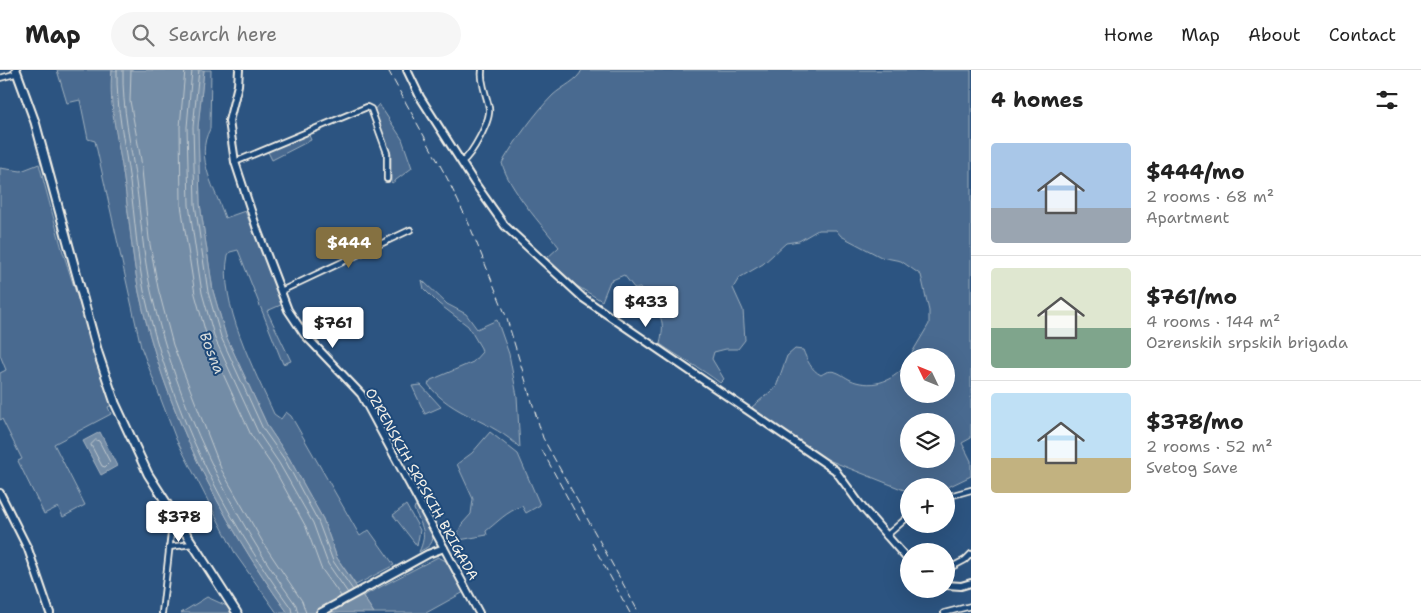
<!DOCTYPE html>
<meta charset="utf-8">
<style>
:root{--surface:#fff;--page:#f6f6f6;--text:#222;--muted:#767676;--line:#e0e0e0;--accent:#857141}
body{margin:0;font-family:"Shantell Sans",sans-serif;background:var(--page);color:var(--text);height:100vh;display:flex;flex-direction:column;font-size:19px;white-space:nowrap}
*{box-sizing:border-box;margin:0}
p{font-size:16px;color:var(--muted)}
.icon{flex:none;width:28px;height:28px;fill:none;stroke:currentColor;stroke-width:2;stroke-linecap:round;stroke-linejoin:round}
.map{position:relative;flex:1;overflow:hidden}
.panel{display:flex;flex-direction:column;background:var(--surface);width:450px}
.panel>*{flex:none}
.needle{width:32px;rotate:313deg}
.buttons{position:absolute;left:900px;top:278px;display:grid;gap:10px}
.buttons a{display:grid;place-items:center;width:55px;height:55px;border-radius:50%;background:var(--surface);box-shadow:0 5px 20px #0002;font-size:25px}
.price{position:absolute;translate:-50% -42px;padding:0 11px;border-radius:5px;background:#fff;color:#222;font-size:16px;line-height:32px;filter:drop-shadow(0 1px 2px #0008)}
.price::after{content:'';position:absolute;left:50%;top:30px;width:15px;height:11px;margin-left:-8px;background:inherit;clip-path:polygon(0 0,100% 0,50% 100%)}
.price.selected{background:var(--accent);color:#fff}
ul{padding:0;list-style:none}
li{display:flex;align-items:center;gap:15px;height:125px;padding:0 20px}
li+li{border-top:1px solid var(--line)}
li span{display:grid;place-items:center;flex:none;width:140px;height:100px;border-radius:5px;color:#555}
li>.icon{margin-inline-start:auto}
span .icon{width:60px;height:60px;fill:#fffc;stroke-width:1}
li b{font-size:21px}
h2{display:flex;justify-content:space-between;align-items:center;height:60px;padding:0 20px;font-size:21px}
header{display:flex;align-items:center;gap:30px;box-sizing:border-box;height:70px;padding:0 25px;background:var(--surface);border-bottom:1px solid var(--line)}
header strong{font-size:24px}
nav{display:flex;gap:28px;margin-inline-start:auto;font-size:18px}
.search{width:350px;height:45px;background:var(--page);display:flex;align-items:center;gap:12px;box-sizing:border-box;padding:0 18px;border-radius:28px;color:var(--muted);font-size:19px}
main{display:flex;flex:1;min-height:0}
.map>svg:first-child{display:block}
</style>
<header>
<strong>Map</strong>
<div class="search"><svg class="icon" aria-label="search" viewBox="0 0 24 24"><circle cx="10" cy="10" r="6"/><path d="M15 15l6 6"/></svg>Search here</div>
<nav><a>Home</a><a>Map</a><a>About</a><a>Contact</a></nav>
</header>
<main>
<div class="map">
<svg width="971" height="543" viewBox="0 0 971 543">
<rect width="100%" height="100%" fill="#2c5481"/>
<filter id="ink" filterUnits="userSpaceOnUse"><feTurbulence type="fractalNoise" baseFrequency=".02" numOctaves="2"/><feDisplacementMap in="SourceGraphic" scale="10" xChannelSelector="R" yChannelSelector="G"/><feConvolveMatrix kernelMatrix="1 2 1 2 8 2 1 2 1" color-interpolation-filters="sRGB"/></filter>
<g filter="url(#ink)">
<g fill="#496b90" stroke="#9eaebc" fill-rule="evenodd">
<path d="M57,0H112C109,37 119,72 124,109C129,147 132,184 139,222C164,338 219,448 288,543H277L236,485L176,369L141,277L95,71L88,69L80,30L67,33Z"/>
<path d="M204,0H211L210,59C194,88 216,120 225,148L245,141L283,234L267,241L291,291L283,294L238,180L230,182L228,185C218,233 255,301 274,344L281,349L286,342L291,346L360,466L369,460L394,495L356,515L337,488L323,449L289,388L268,357L226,266L213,221L200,134L198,57Z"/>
<path d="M582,0H971V368L962,373L971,391V406L946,418V416H909V422L826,389L761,346L752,337L776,317L787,286L795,279L803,280C807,290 811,300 821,305C836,295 842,308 856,312C878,318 899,308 909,289V324H946V286H910L929,254V241L921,205L901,191L881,187L841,166L836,160H818L799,171L786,173L763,194L739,208L733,218L743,240L745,270L738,279H726L714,282L712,289L724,309L720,313C701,298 680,288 660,274C664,254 665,245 646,236L643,230L645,225L640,218L635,219L624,205L610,211L602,231L577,216L547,188L559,177C542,155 508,118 502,93C515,71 535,43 553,25C563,16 577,11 582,0ZM909,351H946V389H909Z"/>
<path d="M379,34L402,69L412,98L392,113L391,112V84L374,40Z"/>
<path d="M308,63L311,70L272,90L267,80Z"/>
<path d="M39,94L62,179L112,335L108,337L111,344L54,374L85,435L63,447L58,437L44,444L18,391L22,389L2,349L0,350V303L6,300L0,285V98L21,101Z"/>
<path d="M422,210L447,234L466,244L477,259L497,250L509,284L517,326L520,378C493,350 451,346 428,314L431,310L473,292L482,282L481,278L468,256L439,234L424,219Z"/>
<path d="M421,315L441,337L425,344L412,316Z"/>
<path d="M490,362L518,384L540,435L526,443L522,436C505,443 500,450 486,461L487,465L454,471L462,454L471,444L473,429L457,394L472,383Z"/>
<path d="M406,435L420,460L417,476L393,445Z"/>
<path d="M415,436H417L433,465C433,476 427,477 419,482C428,462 422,457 414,439Z"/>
<path d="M438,487L446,491L464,522L426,543H374L363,526Z"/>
<path d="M207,527L229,537L232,543H181Z"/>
</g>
<g fill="#738ca6" stroke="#a7b4c0">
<path d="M112,0H204L198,57L200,134L213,221L226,266L268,357L289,388L323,449L337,488L374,543H288C219,448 164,338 139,222C132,184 129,147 124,109C119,72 108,37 112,0Z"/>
<path d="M100,362L117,396L101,405L83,371Z"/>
</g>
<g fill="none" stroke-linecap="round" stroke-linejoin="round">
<g stroke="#c0c9ce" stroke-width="1">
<path d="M117,0C116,39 125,74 130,112C135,149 137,185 144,221C169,336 222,444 291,538L292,543"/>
<path d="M123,0C122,39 131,74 136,112C141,149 143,185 151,221C177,335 228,441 296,535L298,543"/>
<path d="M131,0L130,31L141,90L149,169L158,218L173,275L222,401L265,476L302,531L306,543"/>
<path d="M185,0L180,57L181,135L195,224L208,271L251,365L273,397L306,457L321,498L341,526"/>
<path d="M192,0L187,57L189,135L202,223L215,269L258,362L279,393L313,453L328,494L348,523"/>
<path d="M199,0L193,57L195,134L208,222L221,267L263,359L285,390L318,451L333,491L353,520"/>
<path d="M96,370L99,371L110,392L105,397L102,396L91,375Z"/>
</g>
<defs>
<g id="street">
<path d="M0,8L18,3"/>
<path d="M235,92L367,37L371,39L387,83V109"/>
<path d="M462,92C472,84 491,51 489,38C487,26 480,12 482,0"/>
<path d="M281,221L410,160"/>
<path d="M946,427L971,420"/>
<path d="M886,466L909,446"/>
<path d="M169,477L192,474"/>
<path d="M946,500L965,490L971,484"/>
<path d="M162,543L173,446"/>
<path d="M944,543L971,536"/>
</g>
<g id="secondary">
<path d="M239,0L238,15L229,51L235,92L257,159L288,240L304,264L361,324L479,543"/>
<path d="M407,0L420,27L474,112L505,156L583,228L835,400L862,437L909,491"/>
<path d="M0,423L28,479L50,543"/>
<path d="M946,515L961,516L971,513"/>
<path d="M320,543L428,484L444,478"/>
</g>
<path id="primary" d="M16,0L35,52L98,283L115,333L148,404L237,543"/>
</defs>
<use href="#street" stroke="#f4f1e8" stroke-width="8"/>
<use href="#secondary" stroke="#f4f1e8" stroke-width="10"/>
<use href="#primary" stroke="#f4f1e8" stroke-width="11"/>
<use href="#street" stroke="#1f4a7a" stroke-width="4.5"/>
<use href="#secondary" stroke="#1f4a7a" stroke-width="6"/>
<use href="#primary" stroke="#1f4a7a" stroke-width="7"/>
<g stroke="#f4f1e8" stroke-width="1" stroke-dasharray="8 4" stroke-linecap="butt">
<path d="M388,0L447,108L469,154L506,246L543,368L639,543"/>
<path d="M542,380L580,451"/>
<path d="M592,473L630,543"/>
</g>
</g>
</g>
<g text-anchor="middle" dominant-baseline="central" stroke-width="4" stroke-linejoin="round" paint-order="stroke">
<g font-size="14" fill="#f4f1e8" stroke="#1f4a7a">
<text transform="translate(422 414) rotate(61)">OZRENSKIH SRPSKIH BRIGADA</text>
</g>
<g font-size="15" font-style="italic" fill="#dadddb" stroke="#1f4a7a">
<text transform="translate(212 283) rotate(68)">Bosna</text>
</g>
</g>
</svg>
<div class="buttons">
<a><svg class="needle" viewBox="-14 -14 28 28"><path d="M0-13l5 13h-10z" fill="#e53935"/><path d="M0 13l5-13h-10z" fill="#767676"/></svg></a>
<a><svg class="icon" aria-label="layers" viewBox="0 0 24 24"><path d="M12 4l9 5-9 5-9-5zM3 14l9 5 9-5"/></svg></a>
<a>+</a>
<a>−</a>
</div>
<b class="price selected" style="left:349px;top:199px">$444</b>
<b class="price" style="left:646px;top:258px">$433</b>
<b class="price" style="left:333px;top:279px">$761</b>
<b class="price" style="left:179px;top:473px">$378</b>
</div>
<section class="panel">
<h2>4 homes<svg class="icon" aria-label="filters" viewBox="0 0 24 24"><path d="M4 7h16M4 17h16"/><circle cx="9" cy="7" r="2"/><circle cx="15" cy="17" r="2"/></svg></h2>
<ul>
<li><span style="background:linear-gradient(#a9c7e8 65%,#9aa5b1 0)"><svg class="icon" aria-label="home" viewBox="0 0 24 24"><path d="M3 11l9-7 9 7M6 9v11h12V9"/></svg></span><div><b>$444/mo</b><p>2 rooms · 68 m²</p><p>Apartment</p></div></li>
<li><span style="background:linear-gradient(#dfe7d0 60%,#7fa58c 0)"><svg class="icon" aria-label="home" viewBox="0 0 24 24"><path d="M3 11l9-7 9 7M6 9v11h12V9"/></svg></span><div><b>$761/mo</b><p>4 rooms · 144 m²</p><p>Ozrenskih srpskih brigada</p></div></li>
<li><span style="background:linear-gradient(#bfe0f5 65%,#c2b280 0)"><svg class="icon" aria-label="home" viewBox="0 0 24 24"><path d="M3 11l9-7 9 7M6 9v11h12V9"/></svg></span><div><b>$378/mo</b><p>2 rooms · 52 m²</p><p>Svetog Save</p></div></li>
</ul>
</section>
</main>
